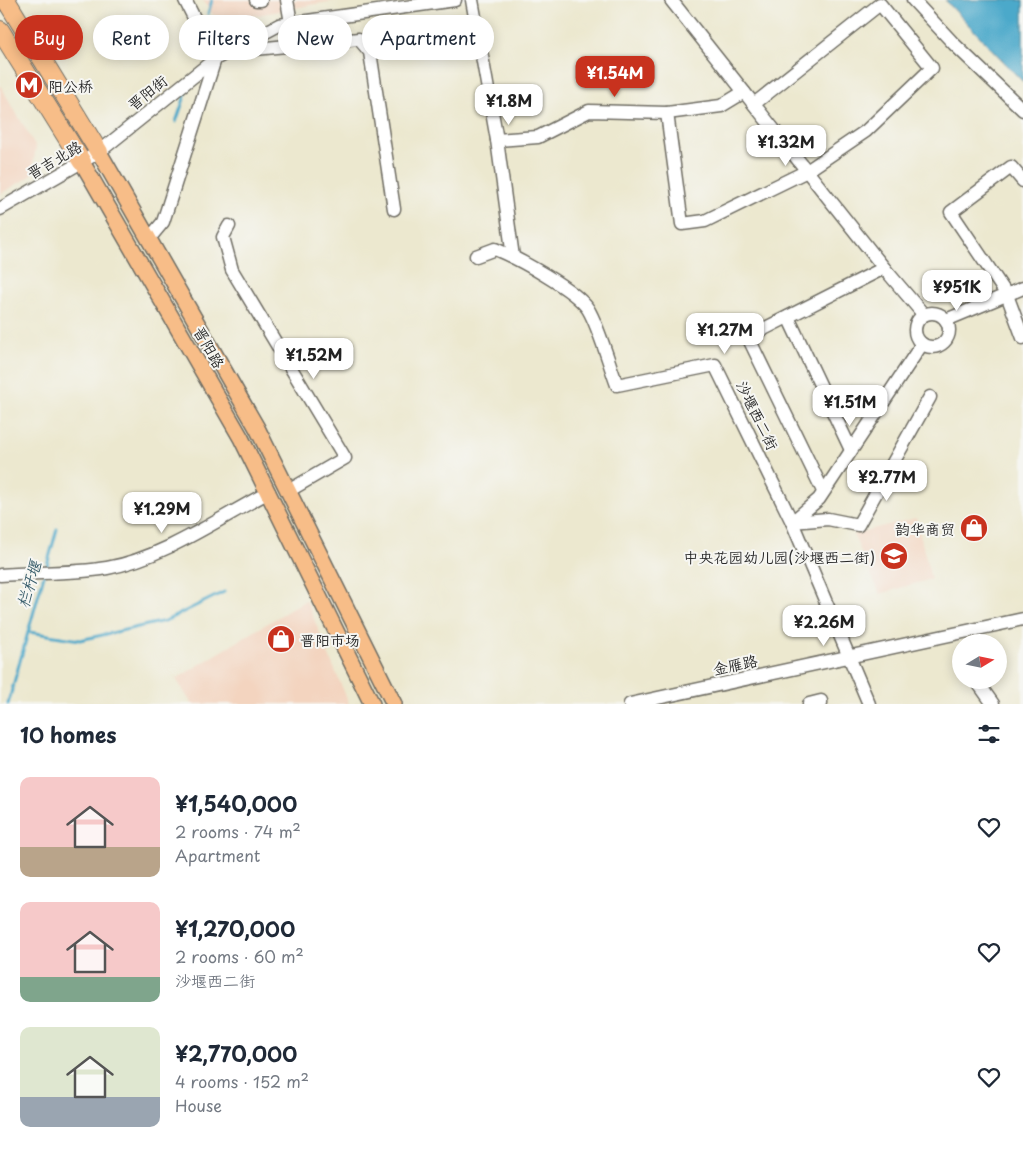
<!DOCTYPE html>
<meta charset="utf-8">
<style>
:root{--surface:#fff;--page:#f2f2f3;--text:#1f2937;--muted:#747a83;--accent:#c8321e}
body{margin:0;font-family:"Playpen Sans","LXGW WenKai TC",sans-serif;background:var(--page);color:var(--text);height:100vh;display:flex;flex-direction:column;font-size:19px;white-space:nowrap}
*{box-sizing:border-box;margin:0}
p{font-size:16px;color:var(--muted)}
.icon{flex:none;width:28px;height:28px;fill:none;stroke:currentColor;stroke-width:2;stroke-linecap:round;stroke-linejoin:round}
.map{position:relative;height:704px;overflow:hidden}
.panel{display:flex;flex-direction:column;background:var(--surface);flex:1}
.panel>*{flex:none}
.guide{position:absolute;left:15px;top:15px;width:500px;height:45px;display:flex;gap:10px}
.needle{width:32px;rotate:80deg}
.fabs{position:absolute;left:952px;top:634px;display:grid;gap:10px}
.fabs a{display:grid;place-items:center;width:55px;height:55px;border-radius:50%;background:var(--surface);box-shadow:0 2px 12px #0003;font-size:25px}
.price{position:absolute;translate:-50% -42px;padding:0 11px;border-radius:10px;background:#fff;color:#222;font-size:16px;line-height:32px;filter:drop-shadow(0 1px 2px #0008)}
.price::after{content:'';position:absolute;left:50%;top:30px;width:15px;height:11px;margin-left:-8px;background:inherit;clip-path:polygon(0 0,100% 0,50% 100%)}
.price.selected{background:var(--accent);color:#fff}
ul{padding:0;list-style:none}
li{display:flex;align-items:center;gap:15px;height:125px;padding:0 20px}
li span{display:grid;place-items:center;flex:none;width:140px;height:100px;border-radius:10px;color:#555}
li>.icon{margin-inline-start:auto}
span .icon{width:60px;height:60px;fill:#fffc;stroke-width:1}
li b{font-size:21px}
h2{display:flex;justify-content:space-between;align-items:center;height:60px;padding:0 20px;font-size:21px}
.pill{padding:0 18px;border-radius:22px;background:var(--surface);box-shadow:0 2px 12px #0003;font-size:18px;line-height:45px}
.pill.selected{background:var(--accent);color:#fff}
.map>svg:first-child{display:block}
</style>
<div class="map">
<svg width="1023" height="704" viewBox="0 0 1023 704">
<rect width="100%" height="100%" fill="#f6f6f2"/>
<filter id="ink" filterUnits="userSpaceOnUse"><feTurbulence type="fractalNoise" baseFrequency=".02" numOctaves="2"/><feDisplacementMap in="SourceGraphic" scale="10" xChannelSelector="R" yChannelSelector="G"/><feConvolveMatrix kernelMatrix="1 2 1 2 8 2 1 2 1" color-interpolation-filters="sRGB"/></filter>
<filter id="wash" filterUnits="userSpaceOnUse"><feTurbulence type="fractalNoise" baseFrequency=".0096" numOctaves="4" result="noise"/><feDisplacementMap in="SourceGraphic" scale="20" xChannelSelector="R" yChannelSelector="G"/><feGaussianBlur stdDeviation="1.12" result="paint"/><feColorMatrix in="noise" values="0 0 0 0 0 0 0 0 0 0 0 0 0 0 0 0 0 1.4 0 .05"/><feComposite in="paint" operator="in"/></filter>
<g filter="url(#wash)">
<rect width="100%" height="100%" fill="#ece8cf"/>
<g fill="#f3d4bf">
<path d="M203,0H338L231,20L213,15Z"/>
<path d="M0,85L36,147L31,176L0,194Z"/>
<path d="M916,518L931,579L880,594L853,534Z"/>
<path d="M306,600L349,704H192L176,679Z"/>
</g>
<path fill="#4ba9ca" stroke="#3b6a7a" d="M945,0H1023V82Z"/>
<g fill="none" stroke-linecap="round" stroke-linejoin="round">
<g stroke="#4ba9ca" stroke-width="3">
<path d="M208,14L212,0"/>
<path d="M176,122L187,90"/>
<path d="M46,569L57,529"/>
<path d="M29,632L80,640L165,621L224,592"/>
<path d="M8,704L44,575"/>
</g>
</g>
</g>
<g filter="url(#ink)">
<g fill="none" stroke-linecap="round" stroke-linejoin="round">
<defs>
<g id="minor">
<path d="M256,0H261"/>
<path d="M287,0L291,23"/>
<path d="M472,0L497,140L513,257"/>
<path d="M671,0L884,268L924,315"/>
<path d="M913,0L954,44L1023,110"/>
<path d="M235,51L359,39L370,52L394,209"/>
<path d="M667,113L682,224L705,221L807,171L866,131L932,68L880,4L754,104"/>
<path d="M497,140L538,137L589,111L667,113L721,106L744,92"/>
<path d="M1023,181L1011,167L951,212L1007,295L1023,338"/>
<path d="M0,209L99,152L215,59L279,25L455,0"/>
<path d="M229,226L223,237L232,270L345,458L290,490"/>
<path d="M148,240L163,222L215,59L185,0"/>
<path d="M476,256L495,249C517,258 576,290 588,309C599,327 609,364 617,385L715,365L792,522L869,704"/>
<circle cx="932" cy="330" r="17"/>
<path d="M788,317L851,450"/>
<path d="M946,320L1023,288"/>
<path d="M823,491L748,337L884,268"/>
<path d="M792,522L819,499L922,344"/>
<path d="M792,522L828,519L858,525L930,397"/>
<path d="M0,575C36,572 71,574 107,568C163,558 218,519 269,492"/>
<path d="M976,680L993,704"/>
<path d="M630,704L1023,619"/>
<path d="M809,704L821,701V704"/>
</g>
<g id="major">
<path d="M99,152L257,428L394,704"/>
<path d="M82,162L241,438L372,704"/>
</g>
<g id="highway">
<path d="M6,0L99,152"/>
<path d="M0,30L82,162"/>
</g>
</defs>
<use href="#minor" stroke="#6f6d64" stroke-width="15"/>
<use href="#major" stroke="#6f6d64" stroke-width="18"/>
<use href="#highway" stroke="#6f6d64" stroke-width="20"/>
<use href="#minor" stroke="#fff" stroke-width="12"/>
<use href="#major" stroke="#f7bd88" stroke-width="15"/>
<use href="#highway" stroke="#f7bd88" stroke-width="18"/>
</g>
</g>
<defs>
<symbol id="metro-disc" viewBox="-11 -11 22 22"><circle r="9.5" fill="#c8321e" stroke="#f6f6f2"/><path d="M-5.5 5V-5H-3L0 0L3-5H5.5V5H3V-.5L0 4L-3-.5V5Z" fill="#fff"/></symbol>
<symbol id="shop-disc" viewBox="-11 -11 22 22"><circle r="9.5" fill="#c8321e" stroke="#f6f6f2"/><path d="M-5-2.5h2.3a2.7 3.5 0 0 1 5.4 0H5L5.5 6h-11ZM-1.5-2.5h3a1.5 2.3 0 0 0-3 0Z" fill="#fff"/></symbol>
<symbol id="school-disc" viewBox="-11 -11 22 22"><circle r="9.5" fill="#c8321e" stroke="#f6f6f2"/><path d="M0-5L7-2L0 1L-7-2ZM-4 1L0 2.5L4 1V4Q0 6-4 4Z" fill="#fff"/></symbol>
</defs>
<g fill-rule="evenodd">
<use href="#metro-disc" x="13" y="69" width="32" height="32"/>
<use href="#shop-disc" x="958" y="512" width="32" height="32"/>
<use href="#school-disc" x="878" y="540" width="32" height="32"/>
<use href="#shop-disc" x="265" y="623" width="32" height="32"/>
</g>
<g text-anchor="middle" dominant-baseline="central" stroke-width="4" stroke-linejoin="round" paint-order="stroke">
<g font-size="15" fill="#2b2b2b" stroke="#f6f6f2" text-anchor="start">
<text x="48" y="85">阳公桥</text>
<text x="955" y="528" text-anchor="end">韵华商贸</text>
<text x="875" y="556" text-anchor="end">中央花园幼儿园(沙堰西二街)</text>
<text x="300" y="639">晋阳市场</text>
</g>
<g font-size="15" fill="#2b2b2b" stroke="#f6f6f2">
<text transform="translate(147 92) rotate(-39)">晋阳街</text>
<text transform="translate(54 159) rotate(-30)">晋吉北路</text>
<text transform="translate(210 347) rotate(60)">晋阳路</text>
<text transform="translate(758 415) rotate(64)">沙堰西二街</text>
<text transform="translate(735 664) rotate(-12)">金雁路</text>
</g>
<g font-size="16" font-style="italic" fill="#385d6b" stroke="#f6f6f2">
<text transform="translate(28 584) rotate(-74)">栏杆堰</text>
</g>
</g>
</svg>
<div class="fabs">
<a><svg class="needle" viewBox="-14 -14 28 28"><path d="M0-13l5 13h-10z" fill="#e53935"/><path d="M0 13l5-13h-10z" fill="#747a83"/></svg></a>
</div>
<b class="price selected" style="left:615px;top:98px">¥1.54M</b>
<b class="price" style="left:509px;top:126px">¥1.8M</b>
<b class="price" style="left:786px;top:167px">¥1.32M</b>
<b class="price" style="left:957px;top:312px">¥951K</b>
<b class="price" style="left:725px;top:355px">¥1.27M</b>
<b class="price" style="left:314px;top:380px">¥1.52M</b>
<b class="price" style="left:850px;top:427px">¥1.51M</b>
<b class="price" style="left:887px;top:502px">¥2.77M</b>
<b class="price" style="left:162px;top:534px">¥1.29M</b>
<b class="price" style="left:824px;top:647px">¥2.26M</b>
<div class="guide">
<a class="pill selected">Buy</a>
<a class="pill">Rent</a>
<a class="pill">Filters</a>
<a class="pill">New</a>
<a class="pill">Apartment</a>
</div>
</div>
<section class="panel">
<h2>10 homes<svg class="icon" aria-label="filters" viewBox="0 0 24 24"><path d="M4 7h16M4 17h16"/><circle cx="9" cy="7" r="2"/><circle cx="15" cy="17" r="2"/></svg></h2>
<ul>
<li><span style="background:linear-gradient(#f6c9c9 70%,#b9a48a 0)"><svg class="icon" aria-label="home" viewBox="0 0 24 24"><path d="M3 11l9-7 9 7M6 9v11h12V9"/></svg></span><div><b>¥1,540,000</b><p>2 rooms · 74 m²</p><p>Apartment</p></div><svg class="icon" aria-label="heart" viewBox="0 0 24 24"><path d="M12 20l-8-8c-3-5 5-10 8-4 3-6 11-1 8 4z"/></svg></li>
<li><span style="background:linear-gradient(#f6c9c9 75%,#7fa58c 0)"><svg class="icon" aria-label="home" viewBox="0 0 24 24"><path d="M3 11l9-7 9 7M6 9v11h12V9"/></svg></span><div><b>¥1,270,000</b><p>2 rooms · 60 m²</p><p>沙堰西二街</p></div><svg class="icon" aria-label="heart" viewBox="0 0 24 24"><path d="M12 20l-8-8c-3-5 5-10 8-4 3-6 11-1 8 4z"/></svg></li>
<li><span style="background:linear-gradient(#dfe7d0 70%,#9aa5b1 0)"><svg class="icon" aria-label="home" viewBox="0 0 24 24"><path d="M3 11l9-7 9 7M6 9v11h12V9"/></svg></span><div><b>¥2,770,000</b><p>4 rooms · 152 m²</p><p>House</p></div><svg class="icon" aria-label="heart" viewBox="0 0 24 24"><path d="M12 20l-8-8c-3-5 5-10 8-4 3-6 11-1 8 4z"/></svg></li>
</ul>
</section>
